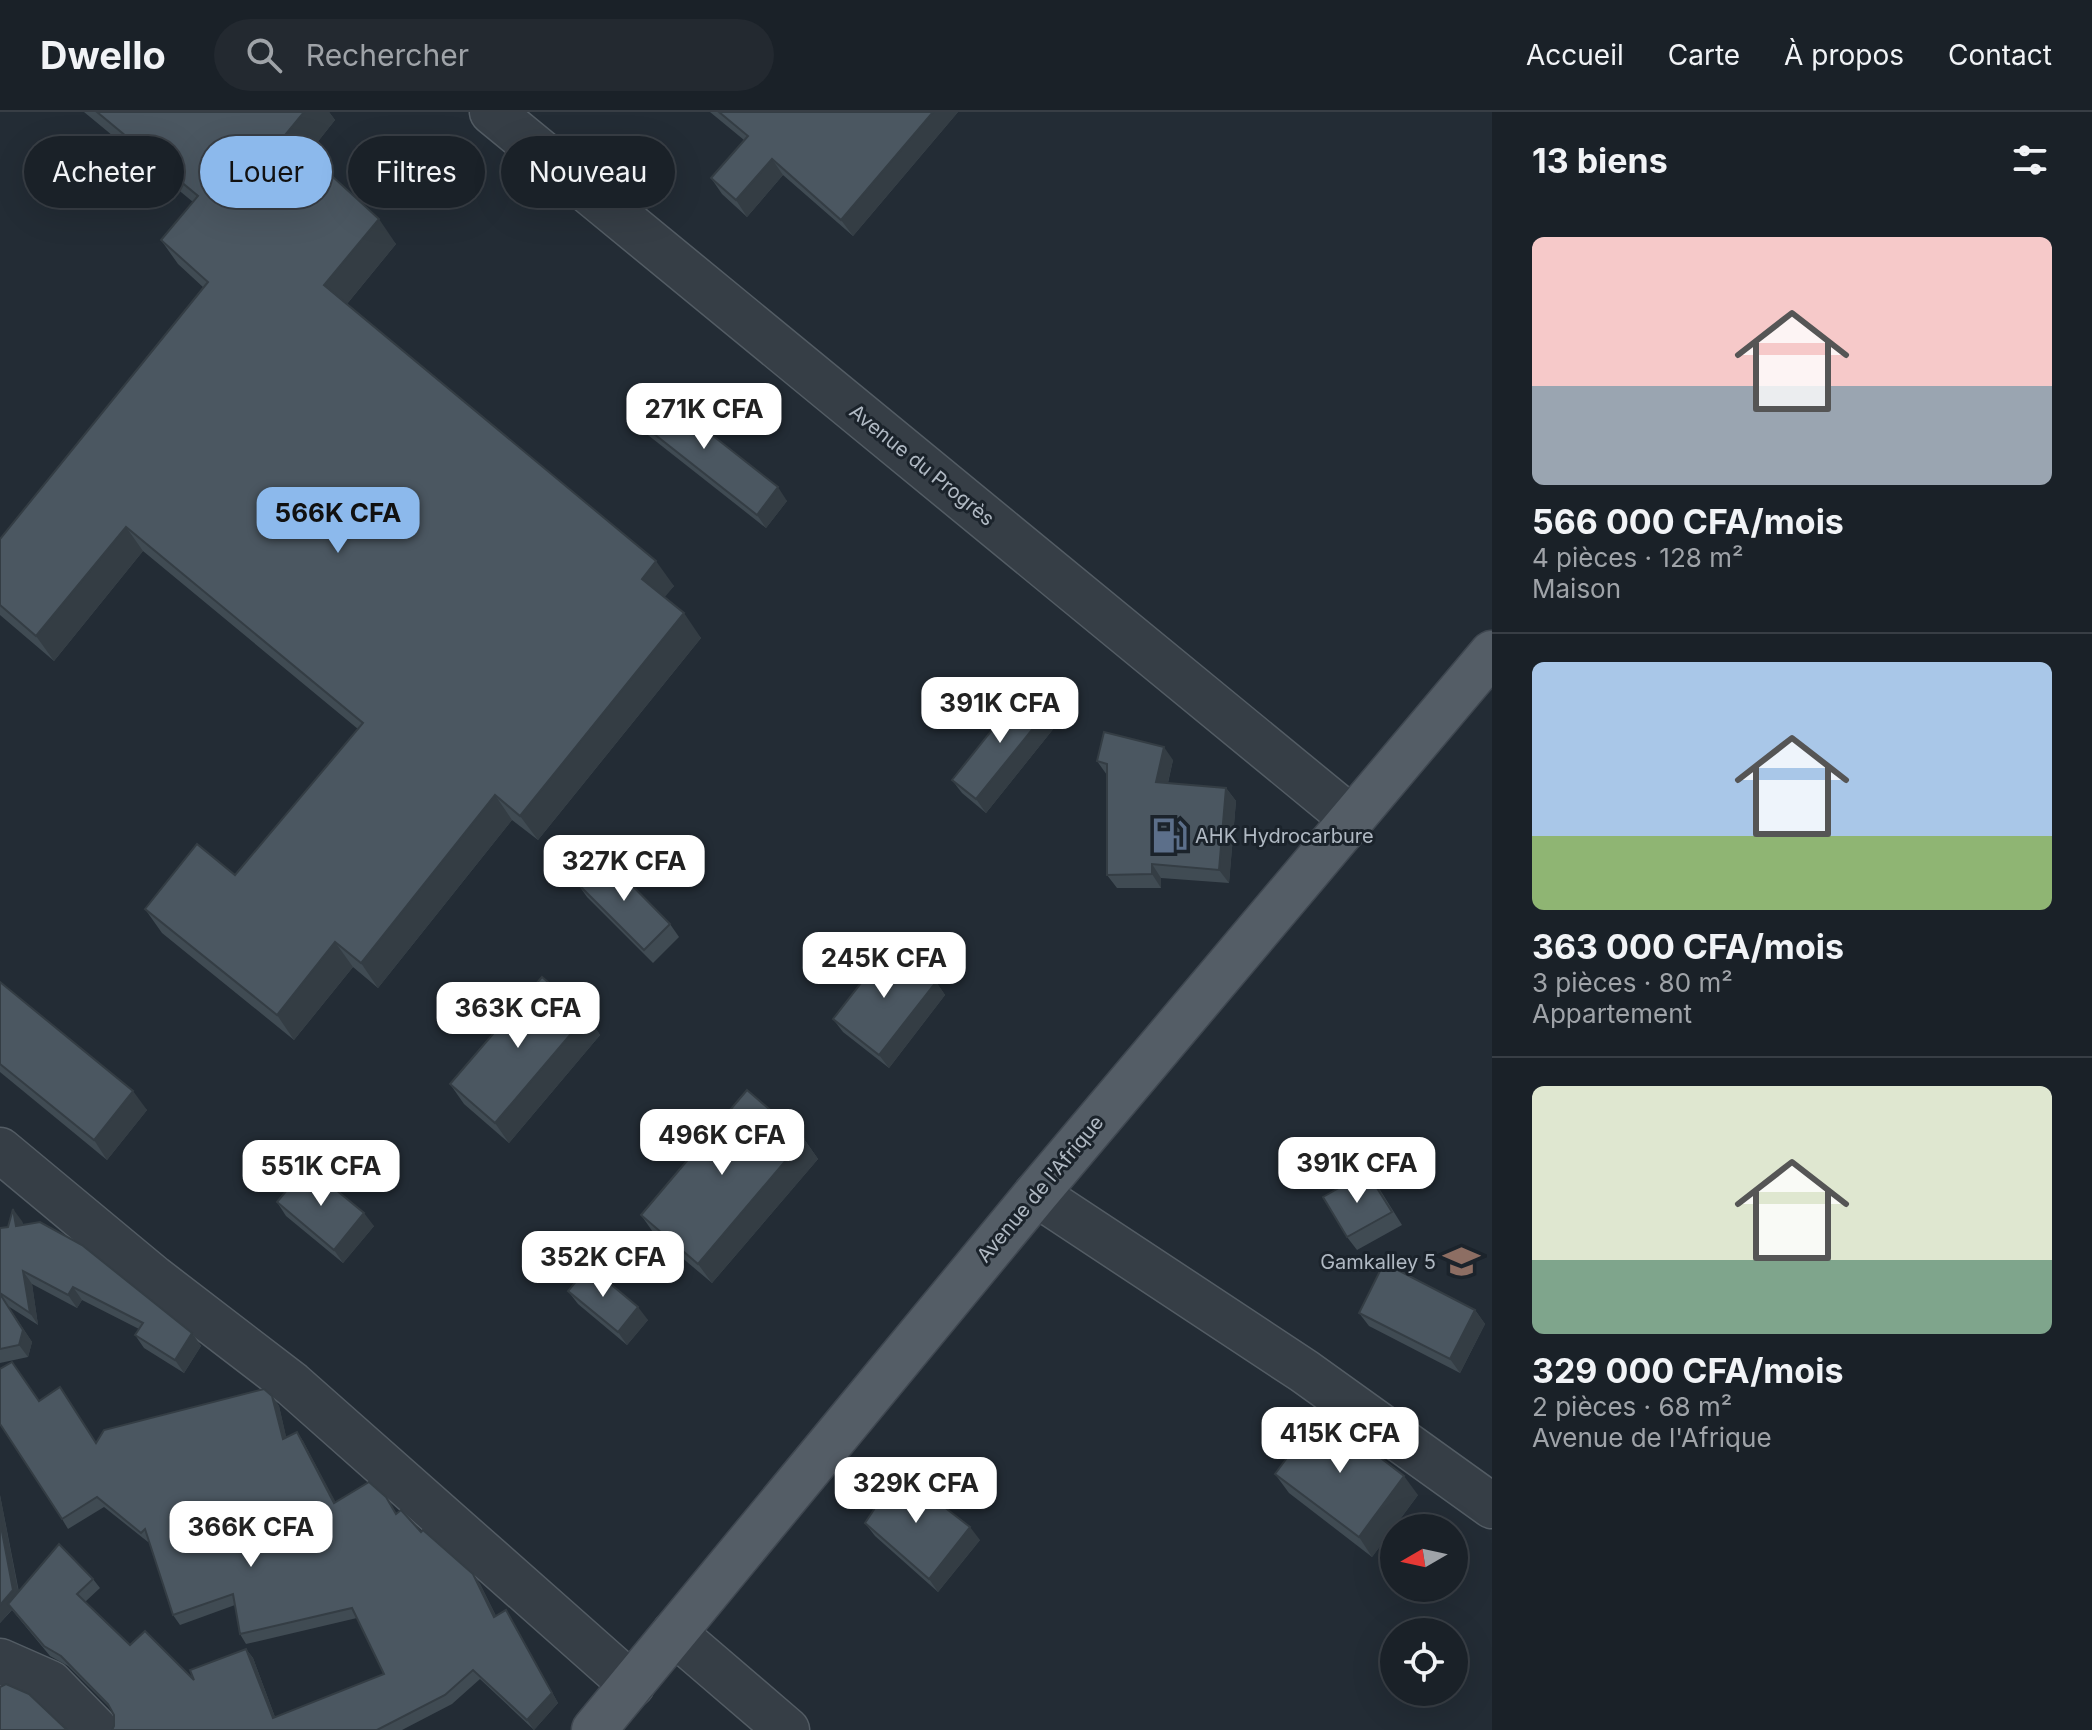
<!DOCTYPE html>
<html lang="fr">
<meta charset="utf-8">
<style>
:root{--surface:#1a2128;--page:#232930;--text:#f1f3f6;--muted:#9fa3a8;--line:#383e45;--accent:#8cb9ec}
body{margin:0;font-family:Inter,sans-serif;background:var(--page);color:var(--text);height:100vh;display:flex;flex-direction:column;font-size:30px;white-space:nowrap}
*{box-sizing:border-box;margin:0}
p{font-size:26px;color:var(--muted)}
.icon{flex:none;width:44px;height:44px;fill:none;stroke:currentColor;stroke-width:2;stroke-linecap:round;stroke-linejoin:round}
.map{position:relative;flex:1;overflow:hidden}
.panel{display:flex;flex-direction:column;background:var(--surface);width:600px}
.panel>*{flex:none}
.top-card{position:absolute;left:24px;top:24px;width:760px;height:72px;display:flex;gap:16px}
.needle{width:52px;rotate:261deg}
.controls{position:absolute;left:1380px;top:1402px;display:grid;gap:16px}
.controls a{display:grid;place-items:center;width:88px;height:88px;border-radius:50%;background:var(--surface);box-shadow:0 8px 32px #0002,0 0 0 2px var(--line);font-size:40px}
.price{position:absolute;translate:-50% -68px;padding:0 18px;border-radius:16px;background:#fff;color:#222;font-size:26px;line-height:52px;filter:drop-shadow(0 2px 4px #0008)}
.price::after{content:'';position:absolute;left:50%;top:48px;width:24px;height:18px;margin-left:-12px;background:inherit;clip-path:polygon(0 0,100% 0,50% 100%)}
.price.current{background:var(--accent);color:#111}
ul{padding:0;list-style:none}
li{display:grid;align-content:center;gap:16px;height:424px;padding:0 40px}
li+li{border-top:2px solid var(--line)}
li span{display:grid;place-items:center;height:248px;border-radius:12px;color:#555}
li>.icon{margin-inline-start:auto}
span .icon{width:144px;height:144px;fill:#fffc;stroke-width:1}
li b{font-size:34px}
h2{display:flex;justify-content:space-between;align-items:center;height:96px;padding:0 40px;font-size:34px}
.chip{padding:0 28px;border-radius:36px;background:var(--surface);box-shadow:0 8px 32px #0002,0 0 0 2px var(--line);font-size:28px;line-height:72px}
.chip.current{background:var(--accent);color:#111}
header{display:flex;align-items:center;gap:48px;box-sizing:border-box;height:112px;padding:0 40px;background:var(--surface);border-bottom:2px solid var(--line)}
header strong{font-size:38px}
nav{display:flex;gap:44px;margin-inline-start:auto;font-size:28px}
.search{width:560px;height:72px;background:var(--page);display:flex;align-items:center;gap:20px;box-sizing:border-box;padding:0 28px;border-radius:44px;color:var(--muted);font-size:30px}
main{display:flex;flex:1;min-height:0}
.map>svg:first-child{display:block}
</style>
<header>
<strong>Dwello</strong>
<div class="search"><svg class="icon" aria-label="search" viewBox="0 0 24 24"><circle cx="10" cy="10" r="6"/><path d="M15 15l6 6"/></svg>Rechercher</div>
<nav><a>Accueil</a><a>Carte</a><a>À propos</a><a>Contact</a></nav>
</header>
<main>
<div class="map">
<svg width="1492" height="1618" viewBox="0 0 1492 1618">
<rect width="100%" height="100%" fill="#232c35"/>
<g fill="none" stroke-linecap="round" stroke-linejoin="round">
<defs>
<g id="minor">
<path d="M492,0L1351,706"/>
<path d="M0,1038L154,1166L292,1272L632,1573"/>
<path d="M1036,1082L1304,1259L1492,1394"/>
<path d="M674,1521L787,1618"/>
<path d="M0,1549L50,1571L96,1618"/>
</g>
<path id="major" d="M594,1618L1036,1082L1492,541"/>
</defs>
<use href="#minor" stroke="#535c64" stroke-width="47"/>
<use href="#major" stroke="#3f4750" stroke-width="47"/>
<use href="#minor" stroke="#363e46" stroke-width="44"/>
<use href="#major" stroke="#545d66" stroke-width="44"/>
</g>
<g fill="#404b53">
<path d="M84,0H329L335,8L308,42L396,132L347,192L674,474L664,485L701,526L538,728L512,708L378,876L353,855L294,928L162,821L145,797L235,763L358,617L143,439L54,549L0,503V427L204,176L178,152L161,128L193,90Z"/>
<path d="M710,0H958L853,124L783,63L747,105L722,82L711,66L744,28Z"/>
<path d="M630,303L787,389L766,416L639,316Z"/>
<path d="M1058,611L986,701L962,681L952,668Z"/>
<path d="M1173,648L1168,671L1226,676L1236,689L1229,771L1161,766V776H1117L1107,763V663L1097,649Z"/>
<path d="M577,771L670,812L679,825L653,851L587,785Z"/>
<path d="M0,870L147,998L107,1048L0,960Z"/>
<path d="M936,870L945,883L889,956L843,920L833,907Z"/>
<path d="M587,903L600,923L509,1031L464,992L450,972Z"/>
<path d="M804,1027L818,1047L712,1171L655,1123L641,1103Z"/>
<path d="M1377,1073L1402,1113L1357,1138L1347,1125Z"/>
<path d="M277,1090L374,1114L343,1151L286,1104Z"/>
<path d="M22,1109L23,1113L192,1221L201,1234L184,1261L144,1236L135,1223L139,1217L82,1188L77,1196L32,1172L38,1213L8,1194L32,1230L28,1245L0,1251V1116L8,1115Z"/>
<path d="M568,1179L648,1208L627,1233L578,1192Z"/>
<path d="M1475,1198L1485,1212L1460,1261L1369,1214L1359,1201Z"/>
<path d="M272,1284L279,1294L286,1325L297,1320L303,1329L335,1390L397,1401L473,1462L480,1472L496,1504L506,1498L512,1508L558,1591L534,1618L480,1567L452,1592L402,1618H112L114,1614V1603L111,1597L68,1554L50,1544L12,1498L0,1511V1383L19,1480L93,1467L100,1476L85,1490L130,1533L194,1568L246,1537L253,1546L275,1605L384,1562L357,1506L246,1532L240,1522L235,1493L180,1513L173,1503L149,1429L148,1430L104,1395L68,1417L62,1407L39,1289L96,1330Z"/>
<path d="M1275,1362L1418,1383L1372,1445L1289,1381Z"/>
<path d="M865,1411L980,1428L938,1480L875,1424Z"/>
</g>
<g fill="#343d44">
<path d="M304,0H329L335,8L304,47L286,22Z"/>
<path d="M933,0H958L853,124L841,108Z"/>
<path d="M772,47L783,63L747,105L736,88Z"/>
<path d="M379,107L396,132L342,198L324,173Z"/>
<path d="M778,375L787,389L766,416L757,403Z"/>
<path d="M126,415L143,439L54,549L36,524Z"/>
<path d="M656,449L674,474L659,492L642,467Z"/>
<path d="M684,501L701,526L538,728L520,704Z"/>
<path d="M1048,598L1058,611L986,701L976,687Z"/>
<path d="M1164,635L1173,648L1165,683L1156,670Z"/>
<path d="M1226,676L1236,689L1229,771L1219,758Z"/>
<path d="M495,683L512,708L378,876L361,851Z"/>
<path d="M1152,752L1161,766V776L1152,762Z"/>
<path d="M335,830L353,855L294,928L277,903Z"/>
<path d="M936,870L945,883L889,956L879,943Z"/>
<path d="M587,903L600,923L509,1031L495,1011Z"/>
<path d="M133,979L147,998L107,1048L94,1028Z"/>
<path d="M804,1027L818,1047L712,1171L698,1152Z"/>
<path d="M13,1097L22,1109L25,1127L16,1114Z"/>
<path d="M364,1101L374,1114L343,1151L334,1138Z"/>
<path d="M23,1159L32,1172L38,1213L30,1201Z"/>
<path d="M73,1175L82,1188L77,1196L68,1183Z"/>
<path d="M0,1182L32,1230L28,1245L19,1233Z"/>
<path d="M638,1195L648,1208L627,1233L618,1220Z"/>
<path d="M1475,1198L1485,1212L1460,1261L1450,1247Z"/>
<path d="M192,1221L201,1234L184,1261L175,1248Z"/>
<path d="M272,1284L279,1294L289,1337L283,1327Z"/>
<path d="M297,1320L303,1329L341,1400L334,1391Z"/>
<path d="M1404,1364L1418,1383L1372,1445L1359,1425Z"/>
<path d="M0,1383L20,1488L0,1511Z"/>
<path d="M970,1415L980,1428L938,1480L929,1467Z"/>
<path d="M473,1462L480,1472L501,1514L494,1505Z"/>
<path d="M506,1498L512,1508L558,1591L534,1618L527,1608Z"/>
<path d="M246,1537L253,1546L279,1616L273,1606Z"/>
</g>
<g fill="#4b5761" stroke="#343d44" stroke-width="2">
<path d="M97,0H304L286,22L379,107L324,173L656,449L642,467L684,501L520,704L495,683L361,851L335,830L277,903L145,797L197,732L235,763L363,611L126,415L36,524L0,493V427L208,170L161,128L198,84Z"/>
<path d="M719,0H933L841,108L772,47L736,88L711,66L748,24Z"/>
<path d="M651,275L778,375L757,403L630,303Z"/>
<path d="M1024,578L1048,598L976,687L952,668Z"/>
<path d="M1104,620L1164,635L1156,670L1226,676L1219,758L1152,752V762L1107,763V652L1097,649Z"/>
<path d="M604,745L670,812L644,838L577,771Z"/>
<path d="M890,834L936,870L879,943L833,907Z"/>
<path d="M542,865L587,903L495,1011L450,972Z"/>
<path d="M0,870L133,979L94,1028L0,952Z"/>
<path d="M747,978L804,1027L698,1152L641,1103Z"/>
<path d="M307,1054L364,1101L334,1138L277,1090Z"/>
<path d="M1367,1060L1392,1100L1347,1125L1323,1085Z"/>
<path d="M13,1097L16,1114L40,1110L82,1133L192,1221L175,1248L135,1223L143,1211L73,1175L68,1183L23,1159L30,1201L0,1181V1116L8,1115Z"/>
<path d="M1384,1151L1475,1198L1450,1247L1359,1201Z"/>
<path d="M589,1154L638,1195L618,1220L568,1179Z"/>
<path d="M0,1182L23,1218L19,1233L0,1237Z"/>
<path d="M12,1250L39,1289L60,1275L96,1331L104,1318L264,1277L272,1284L283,1327L297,1320L334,1391L369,1370L386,1385L396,1402L401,1398L421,1420L423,1418L473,1462L494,1505L506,1498L552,1581L527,1608L473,1558L445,1583L377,1618H112L114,1614V1603L108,1592L61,1544L44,1534L8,1492L59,1432L93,1467L77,1482L130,1533L145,1519L194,1568L190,1558L246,1537L273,1606L384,1562L352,1496L240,1522L233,1482L173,1503L145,1417L141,1421L97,1385L62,1407L0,1312V1257Z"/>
<path d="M1321,1300L1404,1364L1359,1425L1275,1362Z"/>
<path d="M899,1360L970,1415L929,1467L865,1411Z"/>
<path d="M0,1409L13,1478L0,1493Z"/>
<path d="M6,1572L29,1582L67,1618H0V1575Z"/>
</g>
<defs>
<symbol id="fuel-bare" viewBox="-9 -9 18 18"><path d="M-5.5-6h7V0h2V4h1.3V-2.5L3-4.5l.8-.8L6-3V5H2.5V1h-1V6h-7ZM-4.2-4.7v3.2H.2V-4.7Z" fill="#5c6f8a" stroke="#1b232b" stroke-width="2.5" paint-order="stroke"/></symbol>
<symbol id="school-bare" viewBox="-9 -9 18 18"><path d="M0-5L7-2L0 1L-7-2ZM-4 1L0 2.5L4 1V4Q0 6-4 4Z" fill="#8d6e63" stroke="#1b232b" stroke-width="2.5" paint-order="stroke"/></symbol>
</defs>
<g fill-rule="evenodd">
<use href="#fuel-bare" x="1144" y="698" width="51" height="51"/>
<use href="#school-bare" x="1436" y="1124" width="51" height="51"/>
</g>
<g text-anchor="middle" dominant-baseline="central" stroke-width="6" stroke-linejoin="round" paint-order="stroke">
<g font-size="20" fill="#b0b9c3" stroke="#1b232b">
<text transform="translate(922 353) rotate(39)">Avenue du Progrès</text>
<text transform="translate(1040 1077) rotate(-50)">Avenue de l'Afrique</text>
</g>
<g font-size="20" fill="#b0b9c3" stroke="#1b232b" text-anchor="start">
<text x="1195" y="724">AHK Hydrocarbure</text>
<text x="1436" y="1150" text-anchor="end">Gamkalley 5</text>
</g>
</g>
</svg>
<div class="controls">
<a><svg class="needle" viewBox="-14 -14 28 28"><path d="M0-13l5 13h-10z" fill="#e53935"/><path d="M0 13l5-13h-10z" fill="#9fa3a8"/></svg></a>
<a><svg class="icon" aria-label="locate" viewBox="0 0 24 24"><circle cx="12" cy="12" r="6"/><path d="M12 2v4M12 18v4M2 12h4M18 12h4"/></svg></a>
</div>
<b class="price" style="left:704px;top:339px">271K CFA</b>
<b class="price current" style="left:338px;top:443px">566K CFA</b>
<b class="price" style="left:1000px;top:633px">391K CFA</b>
<b class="price" style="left:624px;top:791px">327K CFA</b>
<b class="price" style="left:884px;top:888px">245K CFA</b>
<b class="price" style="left:518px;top:938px">363K CFA</b>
<b class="price" style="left:722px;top:1065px">496K CFA</b>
<b class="price" style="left:1357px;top:1093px">391K CFA</b>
<b class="price" style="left:321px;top:1096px">551K CFA</b>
<b class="price" style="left:603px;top:1187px">352K CFA</b>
<b class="price" style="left:1340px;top:1363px">415K CFA</b>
<b class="price" style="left:916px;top:1413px">329K CFA</b>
<b class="price" style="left:251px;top:1457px">366K CFA</b>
<div class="top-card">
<a class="chip">Acheter</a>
<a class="chip current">Louer</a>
<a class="chip">Filtres</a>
<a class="chip">Nouveau</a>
</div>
</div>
<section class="panel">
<h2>13 biens<svg class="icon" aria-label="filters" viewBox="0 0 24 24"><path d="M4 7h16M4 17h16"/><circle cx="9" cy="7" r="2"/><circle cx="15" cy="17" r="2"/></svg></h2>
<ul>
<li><span style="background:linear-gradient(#f6c9c9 60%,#9aa5b1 0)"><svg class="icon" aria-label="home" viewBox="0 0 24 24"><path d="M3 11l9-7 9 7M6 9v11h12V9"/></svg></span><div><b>566 000 CFA/mois</b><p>4 pièces · 128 m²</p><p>Maison</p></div></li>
<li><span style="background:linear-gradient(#a9c7e8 70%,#8fb573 0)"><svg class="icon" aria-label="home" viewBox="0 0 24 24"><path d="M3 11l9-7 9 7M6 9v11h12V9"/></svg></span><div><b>363 000 CFA/mois</b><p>3 pièces · 80 m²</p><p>Appartement</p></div></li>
<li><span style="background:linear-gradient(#dfe7d0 70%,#7fa58c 0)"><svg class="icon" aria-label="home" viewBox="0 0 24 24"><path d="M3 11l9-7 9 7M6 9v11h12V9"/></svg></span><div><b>329 000 CFA/mois</b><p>2 pièces · 68 m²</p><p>Avenue de l'Afrique</p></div></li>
</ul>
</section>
</main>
